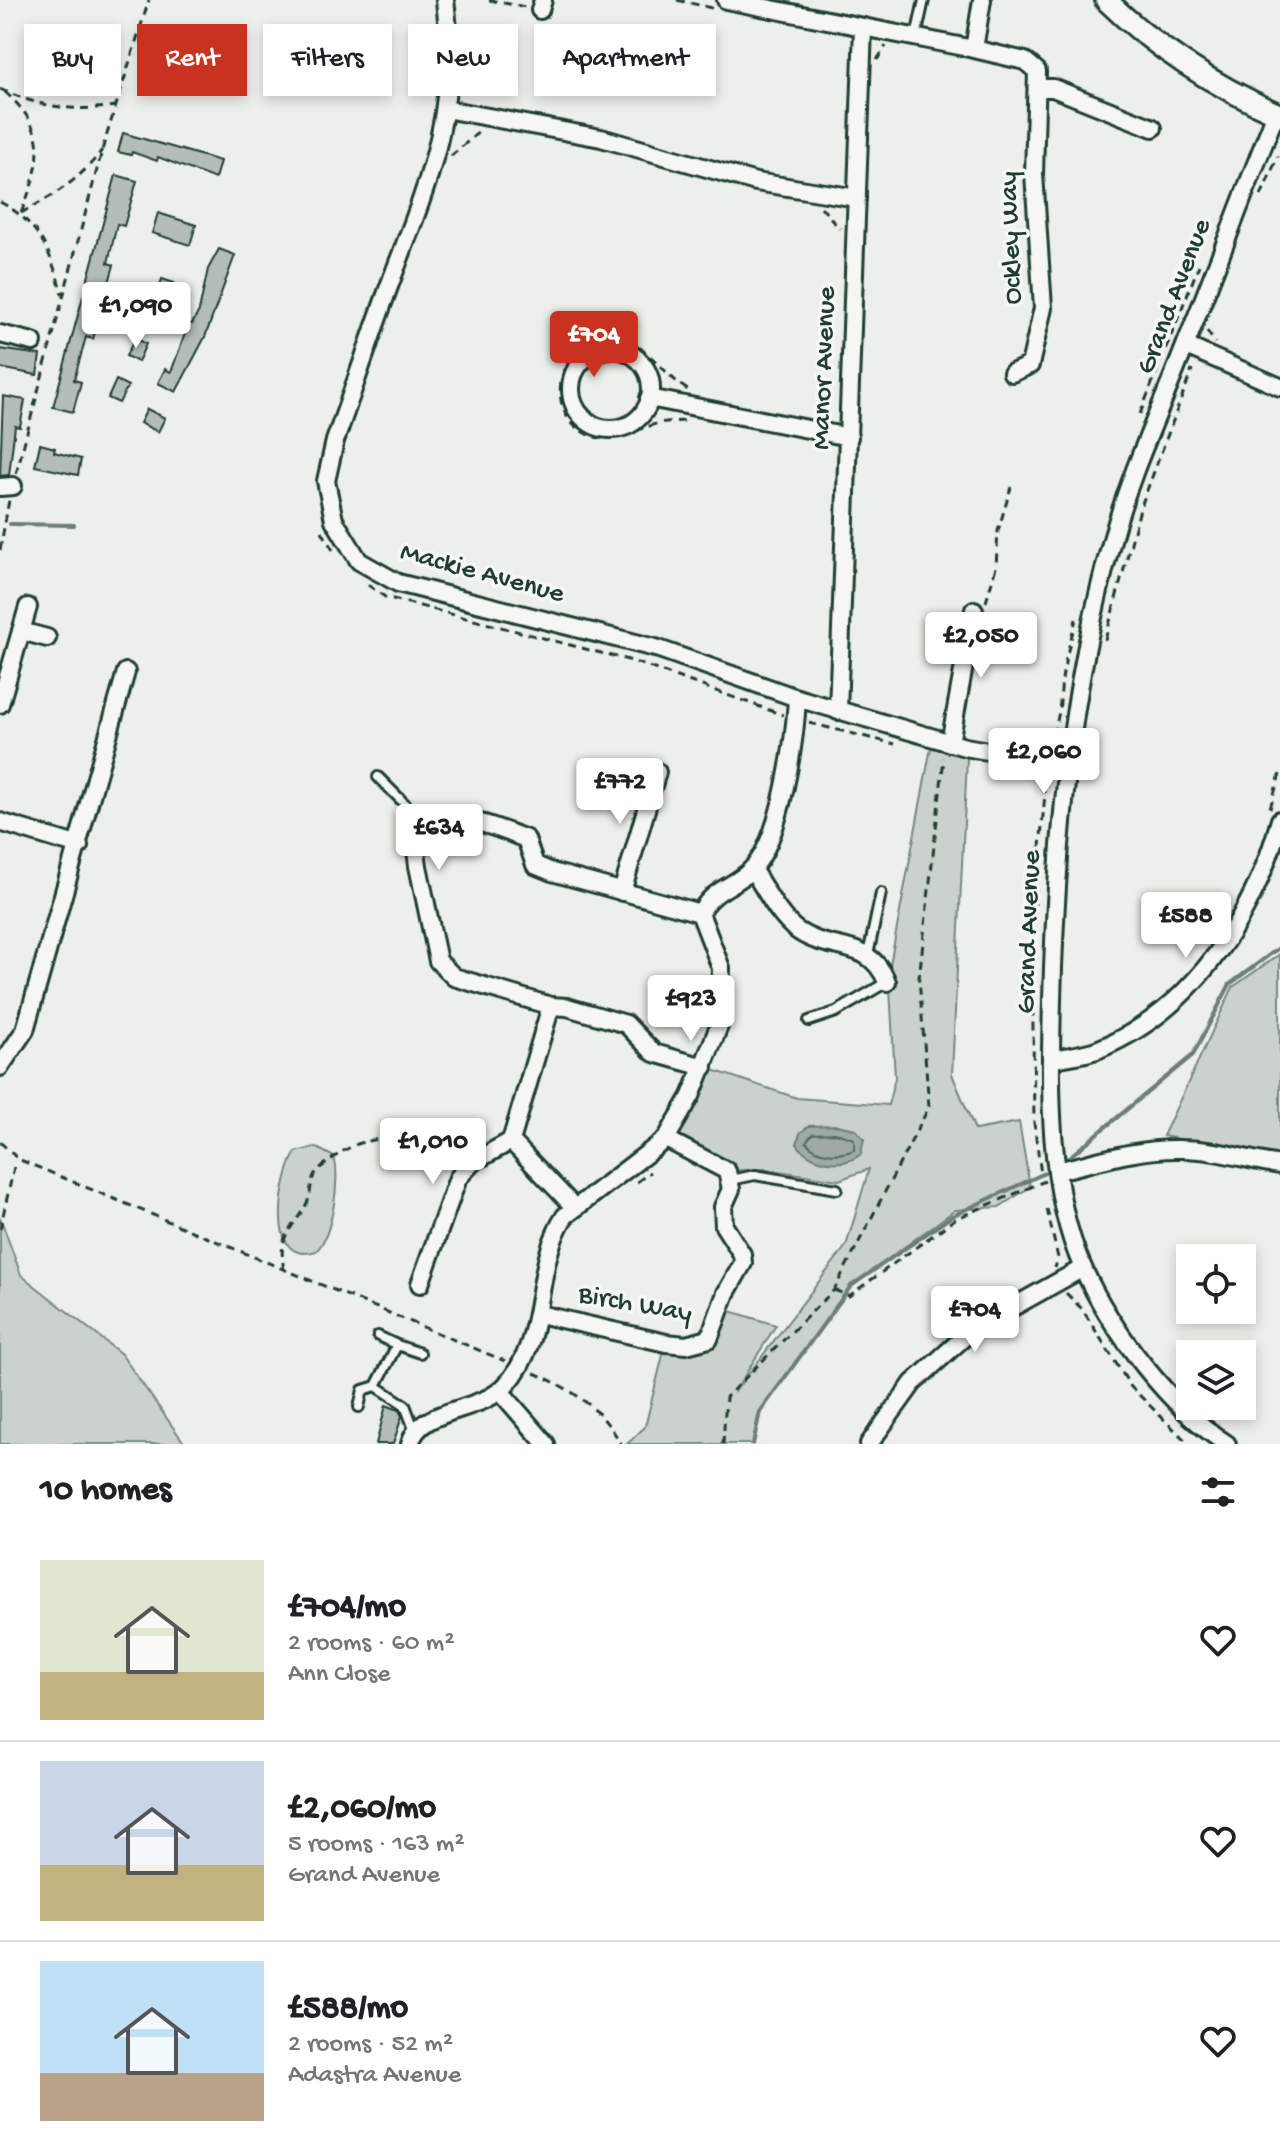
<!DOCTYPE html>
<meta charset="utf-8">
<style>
:root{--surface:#fff;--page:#f6f6f6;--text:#202124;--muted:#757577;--line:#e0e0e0;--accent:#c8321e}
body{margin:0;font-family:"Gochi Hand",sans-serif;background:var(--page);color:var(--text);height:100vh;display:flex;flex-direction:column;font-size:30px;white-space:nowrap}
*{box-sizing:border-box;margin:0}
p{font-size:26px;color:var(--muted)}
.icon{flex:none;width:44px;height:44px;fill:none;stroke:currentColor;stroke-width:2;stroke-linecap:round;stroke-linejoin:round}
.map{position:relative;height:1444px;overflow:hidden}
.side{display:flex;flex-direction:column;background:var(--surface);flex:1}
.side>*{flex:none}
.hud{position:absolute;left:24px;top:24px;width:800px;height:72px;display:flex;gap:16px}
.tools{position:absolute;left:1176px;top:1244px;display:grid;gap:16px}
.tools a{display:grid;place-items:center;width:80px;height:80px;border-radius:0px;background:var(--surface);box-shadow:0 4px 12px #0003;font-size:40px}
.price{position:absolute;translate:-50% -68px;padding:0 18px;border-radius:8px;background:#fff;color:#222;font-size:26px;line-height:52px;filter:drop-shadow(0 2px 4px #0008)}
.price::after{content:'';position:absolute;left:50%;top:48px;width:24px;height:18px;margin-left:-12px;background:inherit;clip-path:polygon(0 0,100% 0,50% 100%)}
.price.current{background:var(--accent);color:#fff}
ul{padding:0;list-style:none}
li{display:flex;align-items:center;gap:24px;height:200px;padding:0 40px}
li+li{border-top:2px solid var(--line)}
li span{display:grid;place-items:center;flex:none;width:224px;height:160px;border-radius:0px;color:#555}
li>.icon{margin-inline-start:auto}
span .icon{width:96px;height:96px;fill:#fffc;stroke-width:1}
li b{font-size:34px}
h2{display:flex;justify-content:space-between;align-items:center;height:96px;padding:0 40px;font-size:34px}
.tag{padding:0 28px;border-radius:0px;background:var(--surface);box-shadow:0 4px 12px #0003;font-size:28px;line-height:72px}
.tag.current{background:var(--accent);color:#fff}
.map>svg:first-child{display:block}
</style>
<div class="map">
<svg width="1280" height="1444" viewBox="0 0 1280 1444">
<rect width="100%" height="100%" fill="#edefea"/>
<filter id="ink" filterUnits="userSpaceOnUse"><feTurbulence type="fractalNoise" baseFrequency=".0125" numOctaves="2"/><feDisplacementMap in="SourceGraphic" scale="16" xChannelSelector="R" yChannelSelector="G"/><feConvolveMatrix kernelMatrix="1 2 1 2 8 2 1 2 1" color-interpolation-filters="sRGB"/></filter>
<g filter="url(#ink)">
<g fill="#cbd2cc" stroke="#758880" stroke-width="2">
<path d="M968,738L952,1074L975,1130L1019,1122L1030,1187L999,1207L955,1210L851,1286L760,1412L753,1444H627L645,1427L666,1343H698L720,1308L776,1325L734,1393L846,1246L869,1169L839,1180L765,1169L727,1171L666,1139L704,1067L797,1098L888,1105L895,1078L889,970L931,747Z"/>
<path d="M1280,954V1158L1163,1136L1233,987Z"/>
<path d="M315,1147L334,1157C341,1177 332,1237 316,1251C264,1268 281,1175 296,1152Z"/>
<path d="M0,1217L21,1275L121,1354L185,1444H0Z"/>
</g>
<path fill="#9faaa4" stroke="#6c7e77" stroke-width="2" d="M837,1125L855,1129L864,1139L861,1154C843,1169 810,1163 797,1144L800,1133L809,1126Z"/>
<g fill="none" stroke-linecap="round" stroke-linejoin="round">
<path stroke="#526961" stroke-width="2" d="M836,1133L854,1139V1150C838,1156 818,1156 806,1142L812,1134Z"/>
<g stroke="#6c7e77" stroke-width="4">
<path d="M10,524L74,525"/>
<path d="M1068,1158L1193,1055L1230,984L1280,947"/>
<path d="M753,1444L760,1412L851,1286L952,1216L1047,1172"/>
</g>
</g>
<g fill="#b4bdb8" stroke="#1f3d34" stroke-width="2">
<path d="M123,133L220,161L215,179L158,157L157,161L132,152L131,155L118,152Z"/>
<path d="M116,175L137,181L124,226L117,224L108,263L114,265L93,339L86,337L74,380L81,382L73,412L53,407Z"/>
<path d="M158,213L196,225L190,245L152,233Z"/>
<path d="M219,249L235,255L205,337L176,392L158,383L165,369L171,372L189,323L192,324L199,311L208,269Z"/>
<path d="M162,279L174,283L168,302L156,298Z"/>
<path d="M135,338L146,344L138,362L126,356Z"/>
<path d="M0,349L40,355L37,375L0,368Z"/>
<path d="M116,380L128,386L119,403L108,398Z"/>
<path d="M3,396L25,400L20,427L15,426L9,475L0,476Z"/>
<path d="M147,409L165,418L158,432L140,423Z"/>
<path d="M40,444L55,448L54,452L81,459L78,475L35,466Z"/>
<path d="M386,1405L399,1410L402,1416L393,1444H376Z"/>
</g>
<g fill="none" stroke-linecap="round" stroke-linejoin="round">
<defs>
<g id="service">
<path d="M916,37L924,0"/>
<path d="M378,777L424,823"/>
<path d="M868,955L881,893"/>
<path d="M809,1021L836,1012L887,982"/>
<path d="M731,1180L755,1175L837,1189"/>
<path d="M378,1336L397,1345L376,1386L405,1405L414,1429"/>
<path d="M397,1345L420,1353"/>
<path d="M359,1407L363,1390L376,1386"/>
</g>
<g id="minor">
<path d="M445,0C459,107 431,176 394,273C373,329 355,385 335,441L326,481L334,520L359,561L398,583L659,649L797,698L965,747L1067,765"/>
<path d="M726,0L974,49L1025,61L1037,71L1034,174L1043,308L1030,365L1012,373"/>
<path d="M540,10L543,0"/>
<path d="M974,49L982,0"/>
<path d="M1039,88H1053L1153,128"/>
<path d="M445,109L601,138L756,182L857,198"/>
<path d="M0,334L33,342"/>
<path d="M1186,346L1280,387"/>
<circle cx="611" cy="389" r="40"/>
<path d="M649,398L849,437"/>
<path d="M0,487L13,486"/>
<path d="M21,631L47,638"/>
<path d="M0,704L28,607"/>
<path d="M838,711L863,27"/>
<path d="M950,743L974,610"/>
<path d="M0,822L79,846"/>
<path d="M752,869C765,888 778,917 798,931C831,954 869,937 887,982"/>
<path d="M622,892L657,772"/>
<path d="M551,1006L454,977L438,961L418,866L415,842L424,823C457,810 495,827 526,839L535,865L552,872L700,913"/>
<path d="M1051,1060C1066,1056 1084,1055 1099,1049C1194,1010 1254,915 1280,820"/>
<path d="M0,1067L25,1030L126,672"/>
<path d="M1058,1171C1099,1161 1139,1148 1181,1149C1214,1149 1248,1160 1280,1165"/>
<path d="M575,1208L511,1141L551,1006L567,1007L626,1024L654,1053L704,1067"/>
<path d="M420,1284L458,1178L473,1162L511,1141"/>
<path d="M539,1314L666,1343L686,1345L709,1339L726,1293L743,1263L742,1254L724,1226L723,1207L731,1189L727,1171L666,1139"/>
<path d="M500,1391L546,1444"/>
<path d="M410,1444C420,1406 480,1414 506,1385C549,1338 532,1266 565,1216L666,1139L691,1096L719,1026L721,968L700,913C714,888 732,888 751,870C781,842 795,739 797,698"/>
<path d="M869,1444L913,1383L972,1330L1083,1268"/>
<path d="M1227,1444C1171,1409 1110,1329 1083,1268C1047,1188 1050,1086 1052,1000C1056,844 1070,691 1112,540C1130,473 1160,411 1185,346C1216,269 1245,190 1276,113"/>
</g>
<path id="tertiary" d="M1106,0C1157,50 1214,86 1280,115"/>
</defs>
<use href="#service" stroke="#1f3d34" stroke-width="14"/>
<use href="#minor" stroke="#1f3d34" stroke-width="22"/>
<use href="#tertiary" stroke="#1f3d34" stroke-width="26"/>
<g stroke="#1f3d34" stroke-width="3" stroke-dasharray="8 6" stroke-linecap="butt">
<path d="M489,0L525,7"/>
<path d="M677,0L712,8"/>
<path d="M431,32L432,48"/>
<path d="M877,60L886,46"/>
<path d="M0,89C40,107 72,112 115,106"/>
<path d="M5,92C50,132 42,161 21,213"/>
<path d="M451,156L481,130"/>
<path d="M1261,196L1278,156"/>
<path d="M0,202C40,223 51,253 62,294"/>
<path d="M821,207L840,229"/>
<path d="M21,213C53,196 80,180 102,150"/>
<path d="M1207,331L1215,343"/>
<path d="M1140,414L1199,265"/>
<path d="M684,421C676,422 668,421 660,423C640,427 621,441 600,438C538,427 553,335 614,338C644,339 664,376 688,390"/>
<path d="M16,474L103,147L149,0"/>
<path d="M322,531L334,552"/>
<path d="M0,550L9,500"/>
<path d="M368,585L385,597L632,661L783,715"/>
<path d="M986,602L996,567L998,531L1011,487"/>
<path d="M1105,640L1140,509L1192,370"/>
<path d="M809,723L895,744"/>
<path d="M1043,745C1064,728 1058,693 1064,668C1067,652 1072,636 1076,619"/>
<path d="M1034,774L1045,794L1032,932L1034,1123L1041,1174"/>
<path d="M1270,808L1280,774"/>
<path d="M0,1142L18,1159L505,1361"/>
<path d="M637,1182L650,1172"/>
<path d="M1047,1209L1058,1258L1055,1268"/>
<path d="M0,1229L14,1167"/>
<path d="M284,1270C277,1232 292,1232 307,1203C313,1192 308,1179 319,1169C329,1161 343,1150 355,1145C370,1138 432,1131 446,1142C450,1145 454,1153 457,1157"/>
<path d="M834,1290L849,1296L955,1219L1045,1181"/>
<path d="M1066,1293L1082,1309L1131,1387L1189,1444"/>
<path d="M534,1373C572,1389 601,1408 621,1444"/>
<path d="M723,1444L726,1397L834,1290L929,1107L919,978L944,758"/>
</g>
<use href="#service" stroke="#f6f6f2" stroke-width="8"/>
<use href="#minor" stroke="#f6f6f2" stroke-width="16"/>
<use href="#tertiary" stroke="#f6f6f2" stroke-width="20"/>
</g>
</g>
<g text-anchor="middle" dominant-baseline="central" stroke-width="7" stroke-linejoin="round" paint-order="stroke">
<g font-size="28" fill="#1f3d34" stroke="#f6f6f2">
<text transform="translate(1012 238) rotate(-92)">Ockley Way</text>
<text transform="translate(1175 297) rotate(-69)">Grand Avenue</text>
<text transform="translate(825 368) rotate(-88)">Manor Avenue</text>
<text transform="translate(482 574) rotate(15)">Mackie Avenue</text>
<text transform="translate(1030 932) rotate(-88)">Grand Avenue</text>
<text transform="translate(635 1305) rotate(10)">Birch Way</text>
</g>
</g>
</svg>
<div class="tools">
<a><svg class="icon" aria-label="locate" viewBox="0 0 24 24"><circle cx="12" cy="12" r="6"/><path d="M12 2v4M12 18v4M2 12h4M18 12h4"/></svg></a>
<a><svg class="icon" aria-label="layers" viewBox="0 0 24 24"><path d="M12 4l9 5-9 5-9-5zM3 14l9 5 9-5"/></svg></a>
</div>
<b class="price" style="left:136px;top:350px">£1,090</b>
<b class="price current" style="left:594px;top:379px">£704</b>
<b class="price" style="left:981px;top:680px">£2,050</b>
<b class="price" style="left:1044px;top:796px">£2,060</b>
<b class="price" style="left:620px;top:826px">£772</b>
<b class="price" style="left:439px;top:872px">£634</b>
<b class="price" style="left:1186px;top:960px">£588</b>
<b class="price" style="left:691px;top:1043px">£923</b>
<b class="price" style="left:433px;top:1186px">£1,010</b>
<b class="price" style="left:975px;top:1354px">£704</b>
<div class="hud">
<a class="tag">Buy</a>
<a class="tag current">Rent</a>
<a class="tag">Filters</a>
<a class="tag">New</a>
<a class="tag">Apartment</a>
</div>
</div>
<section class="side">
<h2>10 homes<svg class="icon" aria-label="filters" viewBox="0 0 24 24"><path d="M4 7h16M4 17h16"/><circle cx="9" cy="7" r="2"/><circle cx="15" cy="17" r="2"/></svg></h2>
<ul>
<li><span style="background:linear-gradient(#dfe7d0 70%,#c2b280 0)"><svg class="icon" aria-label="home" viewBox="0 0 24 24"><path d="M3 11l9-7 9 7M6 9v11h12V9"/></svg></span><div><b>£704/mo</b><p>2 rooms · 60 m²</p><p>Ann Close</p></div><svg class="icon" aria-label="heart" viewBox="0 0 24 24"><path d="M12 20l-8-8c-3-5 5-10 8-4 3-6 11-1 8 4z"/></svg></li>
<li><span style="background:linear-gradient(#c9d6e8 65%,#c2b280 0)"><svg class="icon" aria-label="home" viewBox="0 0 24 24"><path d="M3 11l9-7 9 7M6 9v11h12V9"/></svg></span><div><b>£2,060/mo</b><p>5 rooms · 163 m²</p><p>Grand Avenue</p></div><svg class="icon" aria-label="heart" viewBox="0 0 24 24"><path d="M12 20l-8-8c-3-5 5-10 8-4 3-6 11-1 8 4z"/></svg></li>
<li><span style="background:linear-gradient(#bfe0f5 70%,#b9a48a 0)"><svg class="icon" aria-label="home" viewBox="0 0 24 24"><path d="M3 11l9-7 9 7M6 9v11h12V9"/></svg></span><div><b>£588/mo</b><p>2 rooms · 52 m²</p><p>Adastra Avenue</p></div><svg class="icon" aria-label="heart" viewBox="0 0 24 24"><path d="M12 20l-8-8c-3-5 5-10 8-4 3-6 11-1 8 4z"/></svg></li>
</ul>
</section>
